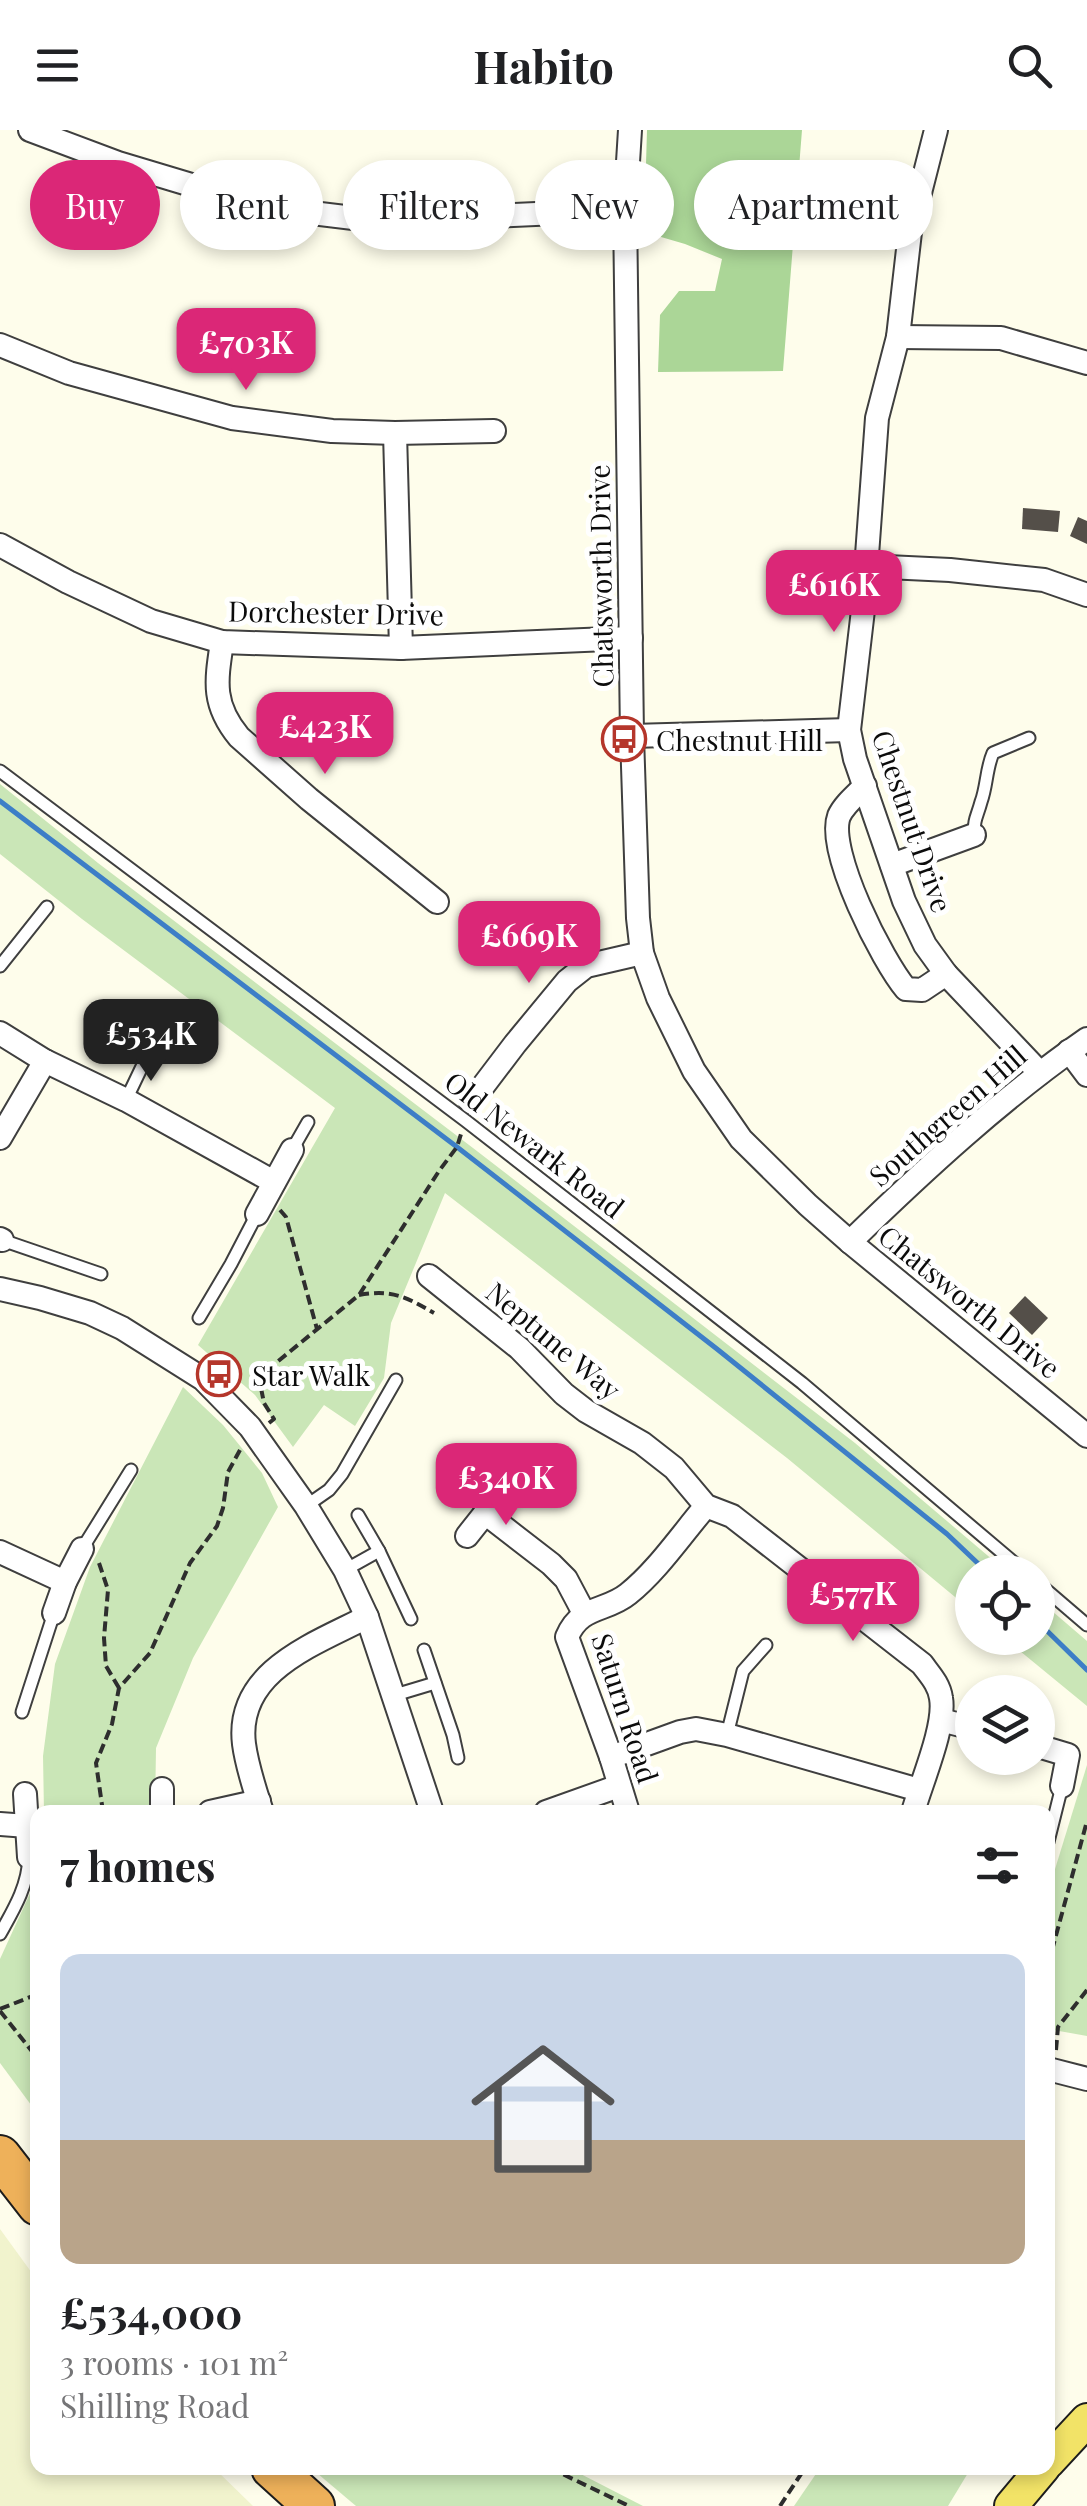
<!DOCTYPE html>
<meta charset="utf-8">
<style>
:root{--surface:#fff;--page:#f6f6f6;--text:#202124;--muted:#757577;--accent:#db2777}
body{margin:0;font-family:"Playfair Display",serif;background:var(--page);color:var(--text);height:100vh;display:flex;flex-direction:column;font-size:38px;white-space:nowrap}
*{box-sizing:border-box;margin:0}
p{font-size:32px;color:var(--muted)}
.icon{flex:none;width:55px;height:55px;fill:none;stroke:currentColor;stroke-width:2;stroke-linecap:round;stroke-linejoin:round}
.map{position:relative;flex:1;overflow:hidden}
.details{position:absolute;left:30px;top:1675px;width:1025px;height:670px;display:flex;flex-direction:column;background:var(--surface);border-radius:20px;box-shadow:0 5px 15px #0003}
.details>*{flex:none}
.hud{position:absolute;left:30px;top:30px;width:1028px;height:90px;display:flex;gap:20px}
.buttons{position:absolute;left:955px;top:1425px;display:grid;gap:20px}
.buttons a{display:grid;place-items:center;width:100px;height:100px;border-radius:50%;background:var(--surface);box-shadow:0 5px 15px #0003;font-size:50px}
.price{position:absolute;translate:-50% -85px;padding:0 22px;border-radius:20px;background:var(--accent);color:#fff;font-size:32px;line-height:65px;filter:drop-shadow(0 2px 5px #0008)}
.price::after{content:'';position:absolute;left:50%;top:60px;width:30px;height:22px;margin-left:-15px;background:inherit;clip-path:polygon(0 0,100% 0,50% 100%)}
.price.active{background:#222;color:#fff}
ul{padding:0;list-style:none}
li{display:grid;align-content:center;gap:20px;height:530px;padding:0 30px}
li span{display:grid;place-items:center;height:310px;border-radius:20px;color:#555}
li>.icon{margin-inline-start:auto}
span .icon{width:180px;height:180px;fill:#fffc;stroke-width:1}
li b{font-size:42px}
h2{display:flex;justify-content:space-between;align-items:center;height:120px;padding:0 30px;font-size:42px}
.chip{padding:0 35px;border-radius:45px;background:var(--surface);box-shadow:0 5px 15px #0003;font-size:35px;line-height:90px}
.chip.active{background:var(--accent);color:#fff}
header{display:flex;justify-content:space-between;align-items:center;height:130px;padding:0 30px;background:var(--surface);font-size:45px;font-weight:700}
.map>svg:first-child{display:block}
</style>
<header><svg class="icon" aria-label="menu" viewBox="0 0 24 24"><path d="M4 6h16M4 12h16M4 18h16"/></svg>Habito<svg class="icon" aria-label="search" viewBox="0 0 24 24"><circle cx="10" cy="10" r="6"/><path d="M15 15l6 6"/></svg></header>
<div class="map">
<svg width="1087" height="2376" viewBox="0 0 1087 2376">
<rect width="100%" height="100%" fill="#fefdeb"/>
<path fill="#f1f3cd" d="M0,2099L37,2150L38,2338H214L253,2376H0Z"/>
<g fill="#cae6b7">
<path d="M0,654L98,733L473,1018L855,1313L1007,1442H972V1481L787,1328L445,1063L391,1193L384,1248L355,1296L324,1275L293,1317L255,1265L198,1215L335,978L82,789L0,724Z"/>
<path d="M183,1257L223,1295L262,1343L278,1377L193,1528L156,1618L155,1682H44L43,1626L55,1534L90,1437Z"/>
<path d="M1038,1469L1087,1511V1576L1004,1508H1038Z"/>
<path d="M1087,1635V1906L1048,1899V1762Z"/>
<path d="M37,1748V1983L0,1933V1829Z"/>
<path d="M311,2338H569L643,2376H356Z"/>
<path d="M820,2338H971L948,2376H794Z"/>
</g>
<path fill="#abd697" d="M647,0H802L783,241L658,242L660,185L679,161H715L722,129L685,114L644,102Z"/>
<g fill="none" stroke-linecap="round" stroke-linejoin="round">
<g stroke="#3d7ec7" stroke-width="5">
<path d="M0,671L457,1017L717,1219L947,1404L987,1442"/>
<path d="M1038,1492L1087,1540"/>
</g>
</g>
<g fill="#544f49">
<path d="M1023,378L1060,381L1058,402L1022,399Z"/>
<path d="M1078,387L1087,391V414L1070,406Z"/>
<path d="M1025,1166L1048,1188L1032,1205L1009,1183Z"/>
</g>
<g fill="none" stroke-linecap="round" stroke-linejoin="round">
<defs>
<g id="lane">
<path d="M0,641L466,991L802,1253L1025,1442"/>
<path d="M974,705C974,688 977,687 981,672C987,656 986,639 993,623L1029,608"/>
<path d="M0,836L47,777"/>
<path d="M126,970L159,901L175,878"/>
<path d="M292,1020L308,992"/>
<path d="M2,1110L101,1144"/>
<path d="M199,1188L231,1134L257,1084"/>
<path d="M505,1358L522,1335"/>
<path d="M306,1376L329,1360L342,1344L396,1250"/>
<path d="M358,1385L379,1421L411,1489"/>
<path d="M82,1419L131,1340"/>
<path d="M345,1440L379,1421"/>
<path d="M1038,1453L1087,1495"/>
<path d="M424,1520L453,1605L458,1628"/>
<path d="M395,1565L435,1553"/>
<path d="M22,1582L54,1483"/>
<path d="M727,1605L743,1541L766,1515"/>
<path d="M1048,1712L1062,1656"/>
<path d="M0,1804C14,1779 28,1756 29,1727"/>
</g>
<g id="street">
<path d="M30,0L118,33L218,63L312,83L378,91L625,80"/>
<path d="M630,0L625,80L632,606L638,788L642,823L658,868L694,941L741,1009L808,1075L850,1112L1087,1306"/>
<path d="M936,0L910,102L898,207L877,288L863,480L849,600L855,629L904,771L925,815L946,844L1040,943"/>
<path d="M898,207L1001,208L1087,233"/>
<path d="M0,215L69,243L232,288L332,301L395,303L494,301"/>
<path d="M395,303L401,518"/>
<path d="M0,415L68,452L151,491L222,512L401,518L631,508"/>
<path d="M866,436L950,440L1044,450L1087,465"/>
<path d="M222,512C216,552 212,574 239,607L309,669L437,772"/>
<path d="M632,606L849,600"/>
<path d="M865,656C856,665 844,675 839,686C826,721 883,832 906,859L922,860L946,844"/>
<path d="M892,735L974,705"/>
<path d="M0,903L45,931L126,970L274,1052"/>
<path d="M1069,921L1087,945"/>
<path d="M471,972L515,914L567,851L586,836L642,823"/>
<path d="M0,1008L45,931"/>
<path d="M257,1084L292,1020"/>
<path d="M0,1109L2,1110"/>
<path d="M850,1112C924,1040 1002,968 1087,909"/>
<path d="M429,1146L519,1218L564,1264L586,1281L642,1313L674,1338L706,1376L732,1386L922,1534C930,1545 939,1554 941,1568C946,1596 921,1653 913,1682"/>
<path d="M0,1159L40,1168L90,1183L122,1198L203,1249L250,1297L306,1376L345,1440L367,1487L432,1682"/>
<path d="M485,1383L551,1434L566,1449L584,1483"/>
<path d="M467,1406L505,1358"/>
<path d="M0,1422L65,1452"/>
<path d="M54,1483L65,1452L82,1419"/>
<path d="M941,1590L972,1598"/>
<path d="M1038,1616L1068,1625L1062,1656"/>
<path d="M611,1627L680,1602L696,1599L727,1605L919,1660"/>
<path d="M162,1659V1682"/>
<path d="M25,1664L29,1727"/>
<path d="M210,1682L259,1671"/>
<path d="M262,1682C255,1660 247,1637 244,1614C235,1541 315,1514 367,1487"/>
<path d="M546,1682L619,1656"/>
<path d="M628,1682L611,1627L567,1507C580,1475 606,1482 628,1464C657,1441 682,1404 706,1376"/>
<path d="M0,1694L27,1696"/>
<path d="M1048,1939L1087,1949"/>
</g>
<g id="primary">
<path d="M1048,2332L1087,2290"/>
<path d="M1011,2376L1043,2338"/>
</g>
<g id="highway">
<path d="M0,2026L38,2075"/>
<path d="M272,2338L314,2376"/>
</g>
</defs>
<use href="#lane" stroke="#3f3f3f" stroke-width="15"/>
<use href="#street" stroke="#3f3f3f" stroke-width="26"/>
<use href="#primary" stroke="#1d1d1d" stroke-width="36"/>
<use href="#highway" stroke="#1d1d1d" stroke-width="44"/>
<g stroke="#2e2e2e" stroke-width="4" stroke-dasharray="10 5" stroke-linecap="butt">
<path d="M280,1080L286,1087L317,1199"/>
<path d="M359,1165C392,1159 406,1167 434,1183"/>
<path d="M269,1293L274,1289L264,1273L260,1253L266,1241L359,1165L439,1041L457,1017L461,1004"/>
<path d="M99,1433L108,1460L104,1508L106,1536L119,1558"/>
<path d="M103,1682L96,1633L112,1594L119,1558L150,1523L190,1433L217,1396L223,1378L228,1342L240,1320"/>
<path d="M1048,1835L1087,1691"/>
<path d="M0,1879L38,1864"/>
<path d="M0,1881L38,1929"/>
<path d="M1056,1920L1058,1897L1087,1860"/>
<path d="M550,2338L629,2376"/>
<path d="M780,2376L805,2338"/>
</g>
<use href="#lane" stroke="#fff" stroke-width="11"/>
<use href="#street" stroke="#fff" stroke-width="22"/>
<use href="#primary" stroke="#f2e367" stroke-width="32"/>
<use href="#highway" stroke="#eeb15a" stroke-width="40"/>
</g>
<defs>
<symbol id="bus-ring" viewBox="-11 -11 22 22"><circle r="9.5" fill="#fff" stroke="#b5362b" stroke-width="1.5"/><path d="M-5-6H5V4H4V6H2V4H-2V6H-4V4H-5ZM-3.5-4V0h7V-4ZM-3.5 1.2v1.5H-2V1.2ZM2 1.2v1.5H3.5V1.2Z" fill="#b5362b"/></symbol>
</defs>
<g fill-rule="evenodd">
<use href="#bus-ring" x="599" y="584" width="50" height="50"/>
<use href="#bus-ring" x="194" y="1219" width="50" height="50"/>
</g>
<g text-anchor="middle" dominant-baseline="central" stroke-width="10" stroke-linejoin="round" paint-order="stroke">
<g font-size="28" fill="#0c0c0c" stroke="#fff">
<text transform="translate(600 446) rotate(-91)">Chatsworth Drive</text>
<text transform="translate(336 482) rotate(1)">Dorchester Drive</text>
<text transform="translate(913 691) rotate(71)">Chestnut Drive</text>
<text transform="translate(947 985) rotate(-41)">Southgreen Hill</text>
<text transform="translate(535 1014) rotate(38)">Old Newark Road</text>
<text transform="translate(970 1171) rotate(39)">Chatsworth Drive</text>
<text transform="translate(554 1210) rotate(40)">Neptune Way</text>
<text transform="translate(626 1578) rotate(72)">Saturn Road</text>
</g>
<g font-size="28" fill="#0c0c0c" stroke="#fff" text-anchor="start">
<text x="656" y="609">Chestnut Hill</text>
<text x="252" y="1244">Star Walk</text>
</g>
</g>
</svg>
<div class="buttons">
<a><svg class="icon" aria-label="locate" viewBox="0 0 24 24"><circle cx="12" cy="12" r="6"/><path d="M12 2v4M12 18v4M2 12h4M18 12h4"/></svg></a>
<a><svg class="icon" aria-label="layers" viewBox="0 0 24 24"><path d="M12 4l9 5-9 5-9-5zM3 14l9 5 9-5"/></svg></a>
</div>
<b class="price" style="left:246px;top:263px">£703K</b>
<b class="price" style="left:834px;top:505px">£616K</b>
<b class="price" style="left:325px;top:647px">£423K</b>
<b class="price" style="left:529px;top:856px">£669K</b>
<b class="price active" style="left:151px;top:954px">£534K</b>
<b class="price" style="left:506px;top:1398px">£340K</b>
<b class="price" style="left:853px;top:1514px">£577K</b>
<div class="hud">
<a class="chip active">Buy</a>
<a class="chip">Rent</a>
<a class="chip">Filters</a>
<a class="chip">New</a>
<a class="chip">Apartment</a>
</div>
<section class="details">
<h2>7 homes<svg class="icon" aria-label="filters" viewBox="0 0 24 24"><path d="M4 7h16M4 17h16"/><circle cx="9" cy="7" r="2"/><circle cx="15" cy="17" r="2"/></svg></h2>
<ul>
<li><span style="background:linear-gradient(#c9d6e8 60%,#b9a48a 0)"><svg class="icon" aria-label="home" viewBox="0 0 24 24"><path d="M3 11l9-7 9 7M6 9v11h12V9"/></svg></span><div><b>£534,000</b><p>3 rooms · 101 m²</p><p>Shilling Road</p></div></li>
</ul>
</section>
</div>
